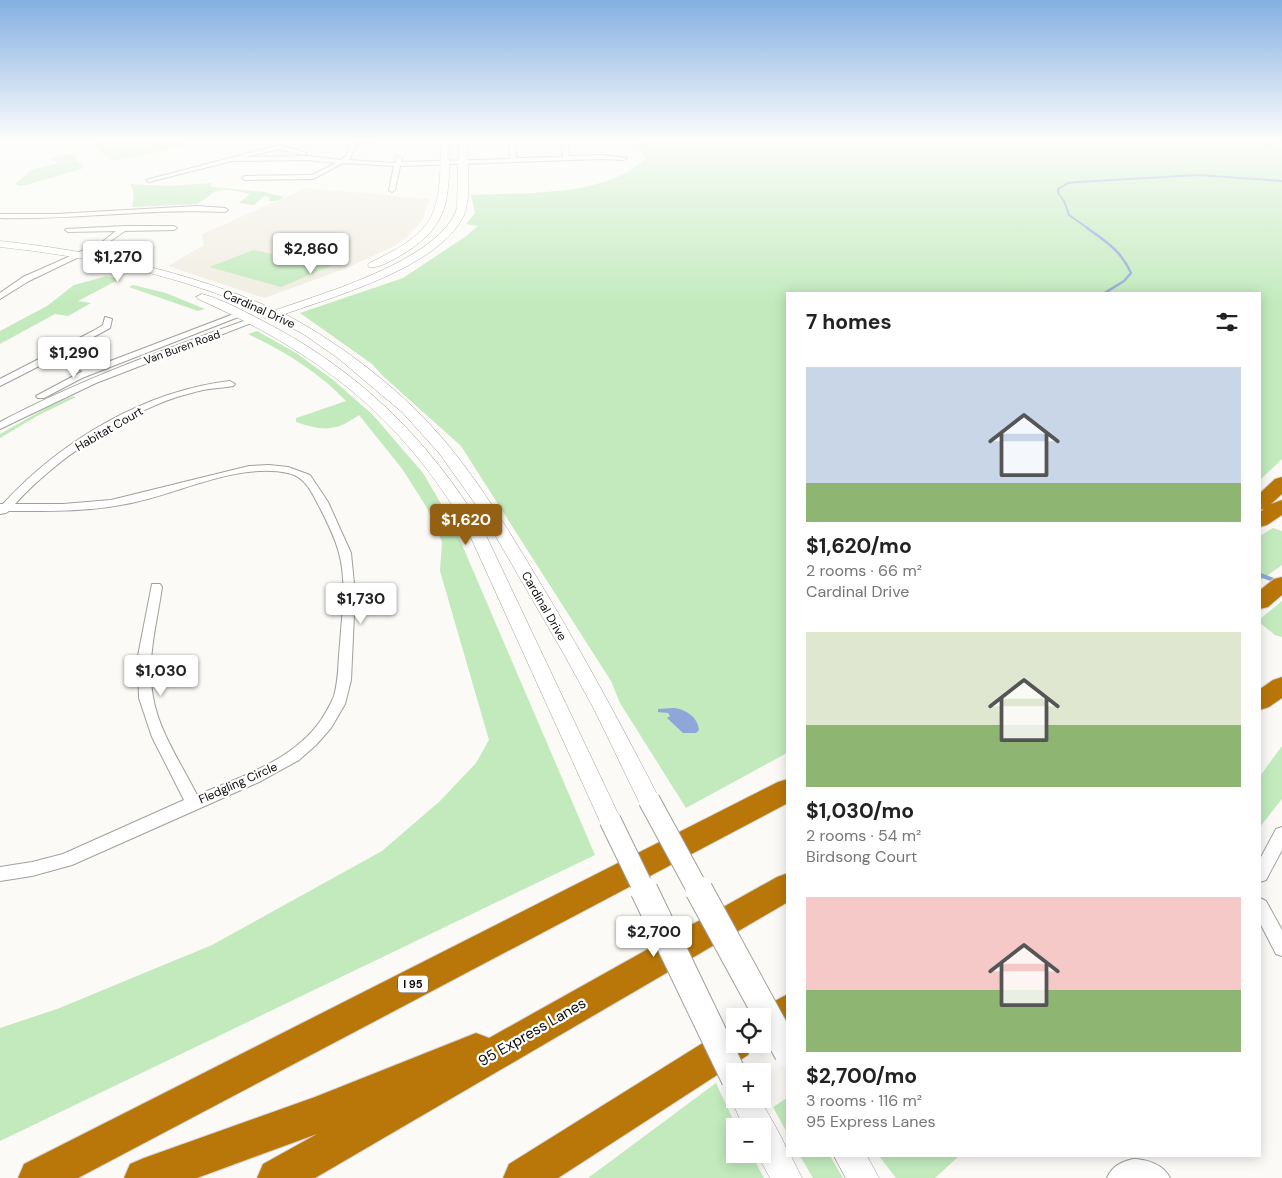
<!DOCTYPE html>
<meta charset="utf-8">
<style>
:root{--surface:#fff;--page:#f2f2f2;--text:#222;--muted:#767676;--accent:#946014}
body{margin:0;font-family:"DM Sans",sans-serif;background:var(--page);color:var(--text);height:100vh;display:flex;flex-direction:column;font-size:19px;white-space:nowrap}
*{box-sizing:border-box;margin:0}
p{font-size:16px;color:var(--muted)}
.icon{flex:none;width:28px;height:28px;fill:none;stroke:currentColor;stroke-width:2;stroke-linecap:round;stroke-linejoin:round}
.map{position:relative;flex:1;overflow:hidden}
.side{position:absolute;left:786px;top:292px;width:475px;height:865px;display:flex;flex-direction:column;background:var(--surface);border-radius:0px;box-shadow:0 2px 12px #0003}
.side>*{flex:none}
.fabs{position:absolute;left:726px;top:1008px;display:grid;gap:10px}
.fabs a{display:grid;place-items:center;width:45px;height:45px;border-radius:0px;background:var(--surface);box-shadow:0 2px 12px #0003;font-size:25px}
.price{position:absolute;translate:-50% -42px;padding:0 11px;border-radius:5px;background:#fff;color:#222;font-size:16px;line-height:32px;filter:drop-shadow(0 1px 2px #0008)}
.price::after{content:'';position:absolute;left:50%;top:30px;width:15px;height:11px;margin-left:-8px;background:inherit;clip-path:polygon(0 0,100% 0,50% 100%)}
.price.selected{background:var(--accent);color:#fff}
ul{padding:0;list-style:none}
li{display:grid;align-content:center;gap:10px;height:265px;padding:0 20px}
li span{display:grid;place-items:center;height:155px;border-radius:0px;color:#555}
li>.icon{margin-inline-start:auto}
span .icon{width:90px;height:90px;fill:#fffc;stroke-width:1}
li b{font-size:21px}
h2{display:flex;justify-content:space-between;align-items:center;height:60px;padding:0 20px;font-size:21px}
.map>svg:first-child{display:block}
</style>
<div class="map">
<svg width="1282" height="1178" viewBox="0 0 1282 1178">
<rect width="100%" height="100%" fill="#fbfaf6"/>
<path fill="#f0ede1" d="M307,188L429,199L423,219L409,235L395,246L344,269L264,298L168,266L204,245L202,234Z"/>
<g fill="#c2eabd">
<path d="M88,139H183L186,146L112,161Z"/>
<path d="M643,139H1282V459L1260,480V294H788L787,753L686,808L620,703L611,681L461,446L383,376L372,364L300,313L403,278L465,237L478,226L466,224L475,213L471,195C525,192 605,198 646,158L638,147V143Z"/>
<path d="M72,154L84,168L26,185L20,186L15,184L31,170L58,163L51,159Z"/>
<path d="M211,183L210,186L213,187L264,192L284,197L277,201H269L270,197L265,196L254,205L239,203L250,194C235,191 219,185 208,197C205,200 201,200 198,204L132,207C134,199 135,192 130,184L169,186Z"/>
<path d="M254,250L313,263L342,261L281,287L209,267Z"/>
<path d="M107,276L122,280L114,282L78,301L91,303L68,316L55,314L0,344V331L47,306L74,285Z"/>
<path d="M133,285L166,293L205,309L198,311L129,287Z"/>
<path d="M257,331L296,353L332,379L372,414L423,473L454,526L595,855L0,1141V1028L57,1009L212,945L382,851L440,801L476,763L489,740L440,571L442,542L427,508L403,470L359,415C335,432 324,431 296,422V418L346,401C319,372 284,351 248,334Z"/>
<path d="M73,396L76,397L37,416L0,438V434L48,407Z"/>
<path d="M1273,528L1282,531V565L1260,581V536Z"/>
<path d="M1282,601V637L1275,635L1260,623V619Z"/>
<path d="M1282,746V799L1260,827V776Z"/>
<path d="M716,1083L736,1126L735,1154H751L764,1178H588Z"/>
<path d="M787,1098V1133L773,1107Z"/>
<path d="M800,1156H830L843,1178H813Z"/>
<path d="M879,1156H959L935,1178H896Z"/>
</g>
<path fill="#8fa7d8" d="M674,708C685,709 698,717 699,730L696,733H683L667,718L670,716L668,713L658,712V709Z"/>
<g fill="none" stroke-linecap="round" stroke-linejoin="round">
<path stroke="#8fa7d8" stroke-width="2" d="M1089,229L1069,215L1064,201L1058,193V189L1068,183L1078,182L1199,175L1282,181"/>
<path stroke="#8fa7d8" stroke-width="2.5" d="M1087,228C1107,242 1121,251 1131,273L1124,281L1103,294"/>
<path stroke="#8fa7d8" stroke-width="4" d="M1260,575L1282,583"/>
<defs>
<g id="street">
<path d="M353,139H420L357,143L349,160L395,163L396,158L399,156L402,158L401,162L510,159L509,139H515L516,158L563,157L562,146L566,139H572L568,146L569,156L601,155L627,158L624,160L601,159L400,166L395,190L392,192L389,190L394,166L343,163L313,179L245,180L242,178L245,176L312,175L336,163L307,160L232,161L149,182L146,180L279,145L307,153L304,155L279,149L246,157L307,156L341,160L347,155Z"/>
<path d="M197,206L225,208L228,210L225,212C150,208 75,220 0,218V214H56Z"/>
<path d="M125,226H174L177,228L174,230L125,231L106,244L29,281L0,299V293L23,277L102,242L116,231L68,232L65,230L66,229Z"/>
<path d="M239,312L246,314L82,378L44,398H38L36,396L83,371L47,362L0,386V379L93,331L103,325L105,317L112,319L110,328L53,359L92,368Z"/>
<path d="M252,318L259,320L96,383L0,429V422C81,379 166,349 252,318Z"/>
<path d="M230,381L235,384L233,386C223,388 213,388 203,390C194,392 185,395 177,397C120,416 55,460 15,504H63L111,500L249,466L269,465L288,467L310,475L328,502L351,553L355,594L351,680L345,704L331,728L316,745L299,760L259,782L72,865L32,876L0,881V867L32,862L63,854L184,800L152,737L139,698L138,656L152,584H160L162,587C157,623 146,660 153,697C159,732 181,763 197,795C240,777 293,761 321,720C326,712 331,704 334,696C339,679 338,661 340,644C342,614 347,582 339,553C335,537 327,522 320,508C312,493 306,477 288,473C237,462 176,495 126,504C87,512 48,511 9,511L6,513L0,514V504H3C61,441 144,391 230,381Z"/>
<path d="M1282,827V850L1266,880L1260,882V859L1276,829Z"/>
<path d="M1260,898L1266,901L1282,930V956L1276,954L1260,923Z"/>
<path d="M1133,1159C1147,1159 1164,1165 1170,1178H1107C1112,1166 1121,1162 1133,1159Z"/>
</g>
<g id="secondary">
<path d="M441,139H449C449,196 453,226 398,257C390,261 378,269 369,267L368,265L369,263C440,230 440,213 441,139Z"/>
<path d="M459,139H467C467,160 472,195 464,215C440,267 335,296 285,314C346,347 404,392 449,446C488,494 519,548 551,601C590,667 625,732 660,800L657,806L649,809L641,806L595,711L565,656L484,516L439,453L402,412L339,359L305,335L274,318H264L262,316L265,313C180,275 92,257 0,247V241C96,251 187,271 276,310C323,293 441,260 457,208Z"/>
<path d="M202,294C222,299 243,311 261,320C357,369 427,437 483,529L621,820L618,826L610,829L602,826L467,529C400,415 317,352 198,299L196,297Z"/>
<path d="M735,1089V1099H760C766,1111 788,1145 788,1156H791L802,1178H770L757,1154H762V1126H743L731,1099Z"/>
<path d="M834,1156H867L879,1178H846Z"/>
</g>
<g id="highway">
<path d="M1282,477V494L1271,504L1282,500V515L1267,525L1260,527V512L1264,509L1260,510V493L1275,479Z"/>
<path d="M1282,577V595L1268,607L1260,609V590L1274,579Z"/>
<path d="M1282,677V698L1269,707L1260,710V689L1273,680Z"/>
<path d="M788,779V803L78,1178H18L24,1164L778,782Z"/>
<path d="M788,873V902L315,1178H257L263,1164L317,1134L197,1178H124L130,1164L144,1158L315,1097L476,1033L489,1038L777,877Z"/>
<path d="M788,994V1030L762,1043V1016H749L750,1014Z"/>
<path d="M735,1026V1044H752L748,1055L558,1178H503L509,1164L722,1031Z"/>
</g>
</defs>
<use href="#street" stroke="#a1a09c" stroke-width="2"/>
<use href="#secondary" stroke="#a1a09c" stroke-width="1"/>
<use href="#highway" stroke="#d8d8d8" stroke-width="2"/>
<use href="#street" fill="#fff" fill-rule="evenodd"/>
<use href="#secondary" fill="#fff" fill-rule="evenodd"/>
<use href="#highway" fill="#b97709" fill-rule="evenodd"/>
<defs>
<g id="secondary-bridge-far1">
<path d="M649,800L699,892"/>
<path d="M610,820L645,892"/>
</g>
<g id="secondary-bridge">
<path d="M644,890L735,1079"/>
<path d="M699,890L788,1053"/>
</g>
</defs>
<use href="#secondary-bridge-far1" stroke="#a1a09c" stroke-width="23" stroke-linecap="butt"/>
<use href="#secondary-bridge" stroke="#a1a09c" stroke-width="29" stroke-linecap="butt"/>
<use href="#secondary-bridge-far1" stroke="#fff" stroke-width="21"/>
<use href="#secondary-bridge" stroke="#fff" stroke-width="27"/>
</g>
<linearGradient id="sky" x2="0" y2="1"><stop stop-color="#84afe2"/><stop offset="0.46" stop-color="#fdfdfb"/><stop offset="1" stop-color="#fdfdfb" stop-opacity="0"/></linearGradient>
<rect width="1282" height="304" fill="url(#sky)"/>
<g text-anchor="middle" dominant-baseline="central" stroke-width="4.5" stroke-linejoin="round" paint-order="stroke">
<g font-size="11" fill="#0c0b0a" stroke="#fff">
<text transform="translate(182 347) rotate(-20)">Van Buren Road</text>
</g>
<rect fill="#fff" stroke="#555454" stroke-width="1" x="398" y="975.5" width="30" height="17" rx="4"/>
<g font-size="11" font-weight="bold" fill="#0c0b0a">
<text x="413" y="984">I 95</text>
</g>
<g font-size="12" fill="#0c0b0a" stroke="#fff">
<text transform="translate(259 309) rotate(24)">Cardinal Drive</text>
<text transform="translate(109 429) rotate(-30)">Habitat Court</text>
<text transform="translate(544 606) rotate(60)">Cardinal Drive</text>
<text transform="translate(238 783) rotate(-24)">Fledgling Circle</text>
</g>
<g font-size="15" fill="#0c0b0a" stroke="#fff">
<text transform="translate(532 1032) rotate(-30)">95 Express Lanes</text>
</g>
</g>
</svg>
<div class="fabs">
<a><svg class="icon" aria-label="locate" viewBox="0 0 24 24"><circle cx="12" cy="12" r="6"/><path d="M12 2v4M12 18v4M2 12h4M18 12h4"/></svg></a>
<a>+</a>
<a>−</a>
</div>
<b class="price" style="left:311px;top:275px">$2,860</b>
<b class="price" style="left:118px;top:283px">$1,270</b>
<b class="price" style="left:74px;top:379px">$1,290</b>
<b class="price selected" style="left:466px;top:546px">$1,620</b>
<b class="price" style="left:361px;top:625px">$1,730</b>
<b class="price" style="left:161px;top:697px">$1,030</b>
<b class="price" style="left:654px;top:958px">$2,700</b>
<section class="side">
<h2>7 homes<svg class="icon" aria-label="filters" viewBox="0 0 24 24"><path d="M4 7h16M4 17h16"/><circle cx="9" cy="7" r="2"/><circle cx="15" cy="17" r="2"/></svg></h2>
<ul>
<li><span style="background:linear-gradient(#c9d6e8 75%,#8fb573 0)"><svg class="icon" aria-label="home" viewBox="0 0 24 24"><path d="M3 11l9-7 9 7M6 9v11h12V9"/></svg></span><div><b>$1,620/mo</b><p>2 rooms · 66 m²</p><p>Cardinal Drive</p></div></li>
<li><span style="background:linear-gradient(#dfe7d0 60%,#8fb573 0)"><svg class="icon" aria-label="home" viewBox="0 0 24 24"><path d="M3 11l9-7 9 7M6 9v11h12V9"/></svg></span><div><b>$1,030/mo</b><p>2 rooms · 54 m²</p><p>Birdsong Court</p></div></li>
<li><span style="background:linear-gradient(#f6c9c9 60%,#8fb573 0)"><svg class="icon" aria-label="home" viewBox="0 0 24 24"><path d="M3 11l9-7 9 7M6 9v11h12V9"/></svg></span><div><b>$2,700/mo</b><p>3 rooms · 116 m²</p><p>95 Express Lanes</p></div></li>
</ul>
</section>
</div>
